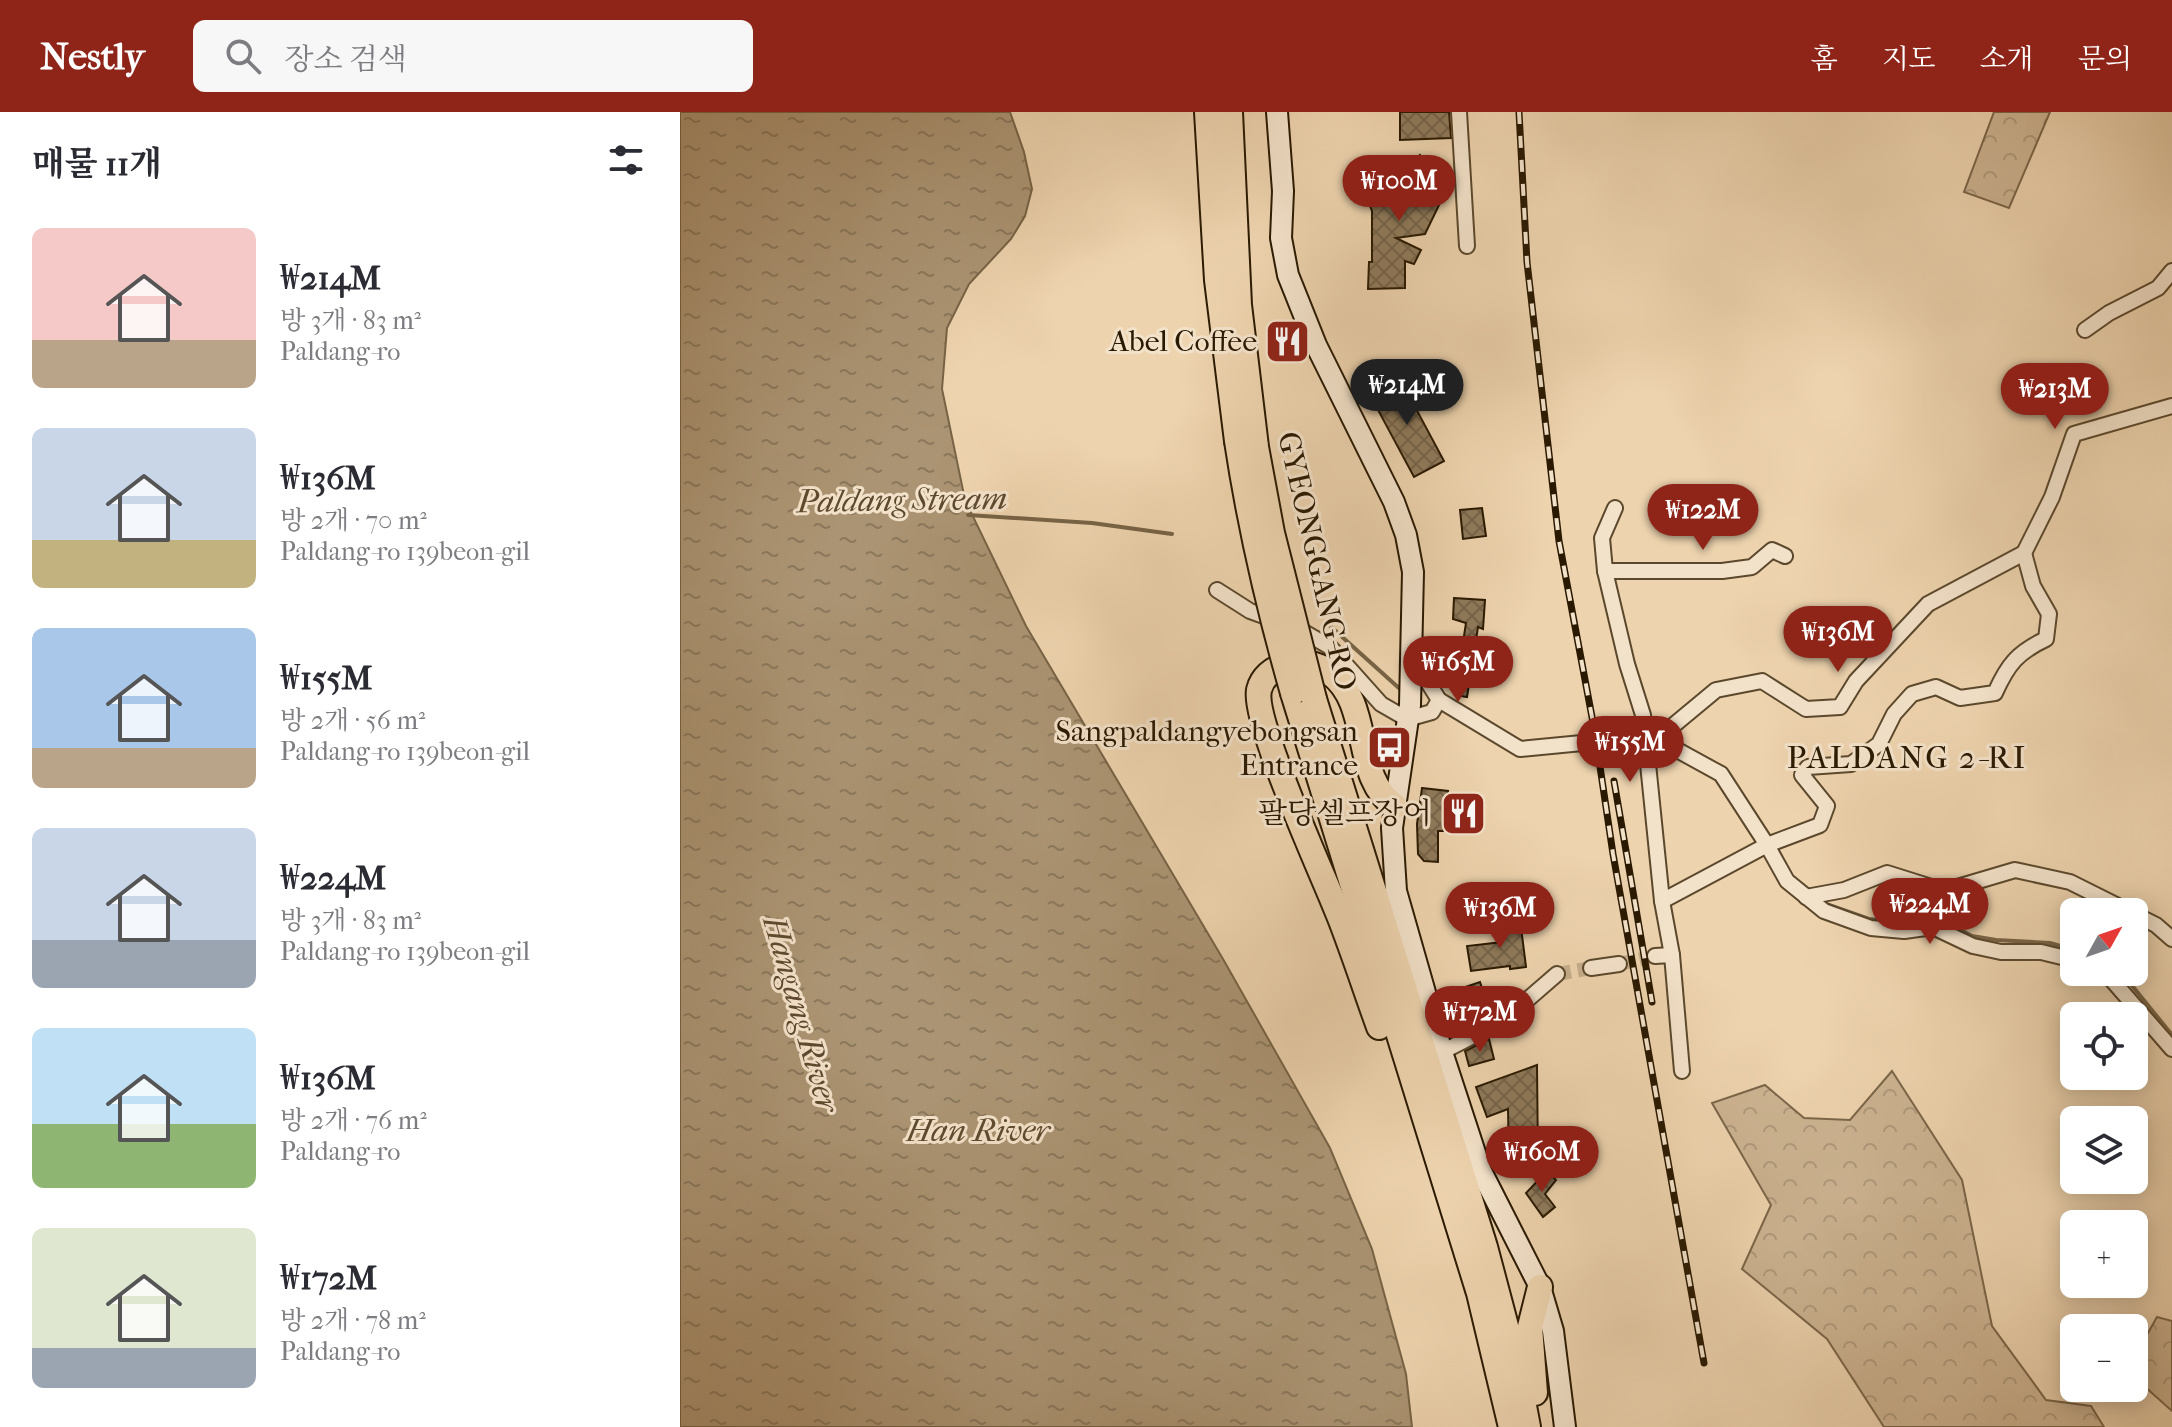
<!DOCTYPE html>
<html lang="ko">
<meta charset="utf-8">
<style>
:root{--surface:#fff;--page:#f7f7f7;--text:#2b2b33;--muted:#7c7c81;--accent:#8f2418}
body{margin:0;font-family:"IM FELL French Canon","Noto Serif KR",serif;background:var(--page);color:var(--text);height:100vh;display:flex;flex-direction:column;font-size:30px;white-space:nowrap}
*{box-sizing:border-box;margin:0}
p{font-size:26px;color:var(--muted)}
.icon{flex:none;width:44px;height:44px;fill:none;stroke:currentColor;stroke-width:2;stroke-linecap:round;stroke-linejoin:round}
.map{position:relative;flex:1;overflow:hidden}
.side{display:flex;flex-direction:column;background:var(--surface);width:680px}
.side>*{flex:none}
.needle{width:52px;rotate:50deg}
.tools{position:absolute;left:1380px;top:786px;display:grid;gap:16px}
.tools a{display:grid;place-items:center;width:88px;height:88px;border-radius:12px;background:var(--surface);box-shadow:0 4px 20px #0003;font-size:40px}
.price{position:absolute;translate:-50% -68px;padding:0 18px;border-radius:28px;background:var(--accent);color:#fff;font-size:26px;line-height:52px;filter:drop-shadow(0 2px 4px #0008)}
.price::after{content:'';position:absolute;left:50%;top:48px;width:24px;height:18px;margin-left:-12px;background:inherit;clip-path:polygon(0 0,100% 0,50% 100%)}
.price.active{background:#222;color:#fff}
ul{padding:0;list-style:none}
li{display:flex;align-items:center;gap:24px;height:200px;padding:0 32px}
li span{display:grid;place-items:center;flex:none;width:224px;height:160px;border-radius:12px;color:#555}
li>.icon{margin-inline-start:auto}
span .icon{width:96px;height:96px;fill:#fffc;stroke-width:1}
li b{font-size:34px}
h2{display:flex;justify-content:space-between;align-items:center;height:96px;padding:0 32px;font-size:34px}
header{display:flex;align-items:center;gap:48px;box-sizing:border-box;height:112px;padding:0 40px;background:var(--accent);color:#fff}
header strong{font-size:38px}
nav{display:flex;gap:44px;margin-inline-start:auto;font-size:28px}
.search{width:560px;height:72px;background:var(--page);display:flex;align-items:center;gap:20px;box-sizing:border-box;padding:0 28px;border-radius:12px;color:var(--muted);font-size:30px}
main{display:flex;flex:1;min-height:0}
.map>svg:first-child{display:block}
</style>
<header>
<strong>Nestly</strong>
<div class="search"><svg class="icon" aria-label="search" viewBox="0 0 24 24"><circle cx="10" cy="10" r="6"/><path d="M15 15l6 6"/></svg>장소 검색</div>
<nav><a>홈</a><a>지도</a><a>소개</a><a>문의</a></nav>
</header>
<main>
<section class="side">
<h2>매물 11개<svg class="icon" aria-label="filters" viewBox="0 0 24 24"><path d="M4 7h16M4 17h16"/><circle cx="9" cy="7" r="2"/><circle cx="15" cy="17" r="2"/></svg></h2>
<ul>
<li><span style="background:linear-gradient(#f6c9c9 70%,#b9a48a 0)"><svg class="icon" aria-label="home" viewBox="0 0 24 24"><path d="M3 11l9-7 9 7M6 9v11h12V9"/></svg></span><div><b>₩214M</b><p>방 3개 · 83 m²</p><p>Paldang-ro</p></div></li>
<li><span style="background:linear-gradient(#c9d6e8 70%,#c2b280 0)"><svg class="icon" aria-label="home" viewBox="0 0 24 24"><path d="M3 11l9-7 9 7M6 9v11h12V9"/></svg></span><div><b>₩136M</b><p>방 2개 · 70 m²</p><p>Paldang-ro 139beon-gil</p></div></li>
<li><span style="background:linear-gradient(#a9c7e8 75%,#b9a48a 0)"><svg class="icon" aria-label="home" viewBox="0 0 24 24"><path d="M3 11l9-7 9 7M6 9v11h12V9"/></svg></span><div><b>₩155M</b><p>방 2개 · 56 m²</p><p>Paldang-ro 139beon-gil</p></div></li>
<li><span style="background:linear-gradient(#c9d6e8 70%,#9aa5b1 0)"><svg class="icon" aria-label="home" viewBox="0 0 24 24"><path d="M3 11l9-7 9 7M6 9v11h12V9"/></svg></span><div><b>₩224M</b><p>방 3개 · 83 m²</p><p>Paldang-ro 139beon-gil</p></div></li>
<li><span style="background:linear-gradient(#bfe0f5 60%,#8fb573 0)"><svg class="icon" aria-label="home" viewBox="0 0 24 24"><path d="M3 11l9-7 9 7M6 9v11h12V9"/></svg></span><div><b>₩136M</b><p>방 2개 · 76 m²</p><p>Paldang-ro</p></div></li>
<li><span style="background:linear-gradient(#dfe7d0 75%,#9aa5b1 0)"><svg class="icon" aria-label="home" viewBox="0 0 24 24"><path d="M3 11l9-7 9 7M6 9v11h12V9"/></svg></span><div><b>₩172M</b><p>방 2개 · 78 m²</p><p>Paldang-ro</p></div></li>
</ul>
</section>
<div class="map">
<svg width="1492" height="1315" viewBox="0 0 1492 1315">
<defs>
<pattern id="forest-crowns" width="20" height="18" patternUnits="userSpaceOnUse" patternTransform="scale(2)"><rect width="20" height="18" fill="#ccb391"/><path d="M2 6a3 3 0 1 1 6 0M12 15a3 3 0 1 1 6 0" fill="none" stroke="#af997b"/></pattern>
<pattern id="water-ripples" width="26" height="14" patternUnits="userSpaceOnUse" patternTransform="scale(2)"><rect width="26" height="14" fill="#ab9473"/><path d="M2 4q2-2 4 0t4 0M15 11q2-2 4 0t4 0" fill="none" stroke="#8b785c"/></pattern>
<pattern id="building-cross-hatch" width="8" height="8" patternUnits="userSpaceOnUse" patternTransform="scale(2)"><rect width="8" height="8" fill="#8f7a5b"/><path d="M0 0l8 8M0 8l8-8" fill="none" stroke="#756349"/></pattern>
</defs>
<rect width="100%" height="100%" fill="#edd3ae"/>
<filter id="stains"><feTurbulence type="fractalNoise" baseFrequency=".0025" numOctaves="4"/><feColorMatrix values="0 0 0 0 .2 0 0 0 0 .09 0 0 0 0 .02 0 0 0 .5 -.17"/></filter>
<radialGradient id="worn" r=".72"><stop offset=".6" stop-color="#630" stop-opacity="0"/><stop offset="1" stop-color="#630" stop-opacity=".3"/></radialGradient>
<g fill="url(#forest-crowns)" stroke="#7b6649" stroke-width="2">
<path d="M1314,0H1370L1329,96L1284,80Z"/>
<path d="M1212,959L1282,1068L1312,1214L1366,1288L1411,1294L1424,1315H1204L1147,1227L1062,1157L1091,1093L1032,991L1085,973L1124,1006L1170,1008Z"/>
<path d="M1477,1205L1492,1209V1299L1454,1265V1246Z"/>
</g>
<path fill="url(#water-ripples)" stroke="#776345" stroke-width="2" d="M0,0H330L344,40L352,77L345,104L331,127L289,172L267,216L262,277L285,388L346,514L543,847L650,1036L692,1137L726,1262L732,1315H0Z"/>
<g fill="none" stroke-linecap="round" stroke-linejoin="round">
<g stroke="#776345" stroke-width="4">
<path d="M288,403L412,411L492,422"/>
<path d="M650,514L720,577"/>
<path d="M1146,792L1189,807L1215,810L1239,804L1256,805L1292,824L1316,828L1370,831L1394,838"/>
<path d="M1441,860L1492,923"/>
</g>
</g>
<g fill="url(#building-cross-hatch)" stroke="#2a1901" stroke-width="2">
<path d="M720,0H769L771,26L720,28Z"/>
<path d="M740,43L751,58L743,64L753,69L748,82L761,89L745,122L716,126L741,138L734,152L725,149V176L688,177L689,150H692V99L688,89L697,77Z"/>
<path d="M727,264L733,277L727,280L764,349L734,365L690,283Z"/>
<path d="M802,396L806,424L783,427L780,398Z"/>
<path d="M774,486L805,488L803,517L798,515L787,585L775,583L786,511L773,507Z"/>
<path d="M742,676L768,679L763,719H758V750L744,749L738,742L737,712Z"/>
<path d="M840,807L846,855L830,857V854L791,859L787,834L822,830L819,809Z"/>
<path d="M800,870L811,903L783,918L771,880Z"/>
<path d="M809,927L814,947L789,954L785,939Z"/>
<path d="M857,953L858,1048L829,1049L828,997L807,1005L796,975Z"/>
<path d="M867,1059L876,1068L865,1082L875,1095L863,1105L846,1081Z"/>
</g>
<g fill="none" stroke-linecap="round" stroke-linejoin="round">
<g stroke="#c6ae8b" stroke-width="14" stroke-dasharray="14 7" stroke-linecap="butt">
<path d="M939,852L975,844"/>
<path d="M877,862L911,856"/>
</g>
<defs>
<g id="street">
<path d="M779,0L787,134"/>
<path d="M1405,218L1429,201L1478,176L1492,159"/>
<path d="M935,396L922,426L925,459L947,552L963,603L982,789L992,843L1002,959"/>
<path d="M1344,441L1372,385L1394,322L1492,294"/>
<path d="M925,459H1042L1072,455L1092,438L1105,444"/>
<path d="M537,478L570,499L617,516L650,535L701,592L727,607L752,600L759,588L744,564L733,553"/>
<path d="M759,588L840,637L964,625L977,627L1041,662L1087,733L1107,769L1144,799L1191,816L1224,819L1253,815L1293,834L1321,840H1361L1394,848"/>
<path d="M977,627L1036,578L1082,569L1126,597L1160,595L1176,569L1248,492L1344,441"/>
<path d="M1126,785L1164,778L1207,761L1264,779L1335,758L1390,770L1450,800"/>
<path d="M982,789L1087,733L1140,713L1147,694L1122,663L1128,655L1171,652L1199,632L1214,602L1232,582L1256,575L1280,586L1315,581C1328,552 1338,540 1366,527L1369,502L1353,474L1344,441"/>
<path d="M1454,802L1476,813L1492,827"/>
<path d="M975,844L992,843"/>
<path d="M911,856L939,852"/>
<path d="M1425,860L1492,937"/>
<path d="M762,940L824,908L877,862"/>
</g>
<path id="secondary" d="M597,0L603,79L601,126L608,163L636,233L714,390L726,423L733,460L730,593L712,716L716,779L762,940L801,1059L860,1175L873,1219L885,1315"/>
<g id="highway">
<path d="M527,0L537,168L557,329"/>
<path d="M550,0L559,193L576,335"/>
<path d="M613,581L799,1181L831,1315"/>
<path d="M634,587L805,1135L836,1252L848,1315"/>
<path d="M699,915C686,879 674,842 660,806C645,767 572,609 579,578C582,565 593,557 604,553C619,548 637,551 650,561C693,592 672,666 715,694"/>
<path d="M855,1281L850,1215L860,1175"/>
</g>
</defs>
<use href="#street" stroke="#5b482c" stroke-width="18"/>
<use href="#secondary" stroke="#2a1901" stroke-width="24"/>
<use href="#highway" stroke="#2a1901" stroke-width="28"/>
<use href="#street" stroke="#f3e2ca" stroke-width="14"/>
<use href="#secondary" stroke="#f3e2ca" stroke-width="20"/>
<use href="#highway" stroke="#edd3ae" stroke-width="24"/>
<defs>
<g id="rail">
<path d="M839,0L847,150L879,429L915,621L933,742L1024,1251"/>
<path d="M934,669L972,890"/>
</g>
</defs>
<use href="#rail" stroke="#2a1901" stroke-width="7"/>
<use href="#rail" stroke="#f3e2ca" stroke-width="4" stroke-dasharray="12" stroke-linecap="butt"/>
<defs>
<g id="highway-bridge">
<path d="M557,329C570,415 589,497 613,581"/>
<path d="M576,335L592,421L634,587"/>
</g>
</defs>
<use href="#highway-bridge" stroke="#2a1901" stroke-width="28" stroke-linecap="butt"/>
<use href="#highway-bridge" stroke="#edd3ae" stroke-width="24"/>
</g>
<defs>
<symbol id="restaurant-square" viewBox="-11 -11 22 22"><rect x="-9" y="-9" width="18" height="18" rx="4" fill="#8f2418" stroke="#f3e2ca"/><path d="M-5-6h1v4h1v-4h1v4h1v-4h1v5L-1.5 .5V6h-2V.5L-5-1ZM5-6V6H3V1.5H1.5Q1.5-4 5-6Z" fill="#fff"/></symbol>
<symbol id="bus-square" viewBox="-11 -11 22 22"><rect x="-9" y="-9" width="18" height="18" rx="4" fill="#8f2418" stroke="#f3e2ca"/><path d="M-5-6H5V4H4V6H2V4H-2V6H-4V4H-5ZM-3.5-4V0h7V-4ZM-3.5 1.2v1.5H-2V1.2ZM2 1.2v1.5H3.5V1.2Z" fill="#fff"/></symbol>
</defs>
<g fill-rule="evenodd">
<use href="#restaurant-square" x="582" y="204" width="51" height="51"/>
<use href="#bus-square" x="684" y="610" width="51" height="51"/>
<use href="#restaurant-square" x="758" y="676" width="51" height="51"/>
</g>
<g text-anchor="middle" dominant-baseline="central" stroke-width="6" stroke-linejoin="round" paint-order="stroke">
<g font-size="30" fill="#2a1901" stroke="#f3e2ca" text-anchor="end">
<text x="577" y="229">Abel Coffee</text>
<text x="678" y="619">Sangpaldangyebongsan<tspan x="678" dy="34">Entrance</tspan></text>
<text x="752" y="701">팔당셀프장어</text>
</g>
<g font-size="30" fill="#2a1901" stroke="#f3e2ca">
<text transform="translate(637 449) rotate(77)">GYEONGGANG-RO</text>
</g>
<g font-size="32" font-style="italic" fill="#5e4a2f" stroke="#f3e2ca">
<text transform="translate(222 388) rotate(-1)">Paldang Stream</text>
<text transform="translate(121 902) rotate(74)">Hangang River</text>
<text x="298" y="1018">Han River</text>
</g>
<g font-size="32" letter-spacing="2" fill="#2a1901" stroke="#f3e2ca">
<text x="1227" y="645">PALDANG 2-RI</text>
</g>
</g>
<rect width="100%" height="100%" filter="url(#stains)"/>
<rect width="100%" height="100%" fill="url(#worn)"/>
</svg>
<div class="tools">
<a><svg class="needle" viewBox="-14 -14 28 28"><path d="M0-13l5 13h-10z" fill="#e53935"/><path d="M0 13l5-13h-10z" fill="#7c7c81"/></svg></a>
<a><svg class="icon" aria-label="locate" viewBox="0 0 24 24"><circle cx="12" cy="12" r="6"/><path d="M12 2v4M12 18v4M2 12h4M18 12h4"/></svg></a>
<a><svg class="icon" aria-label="layers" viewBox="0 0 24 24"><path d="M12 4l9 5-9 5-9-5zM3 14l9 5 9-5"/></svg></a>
<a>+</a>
<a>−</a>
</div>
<b class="price" style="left:719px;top:111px">₩100M</b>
<b class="price active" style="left:727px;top:315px">₩214M</b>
<b class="price" style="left:1375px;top:319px">₩213M</b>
<b class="price" style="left:1023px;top:440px">₩122M</b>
<b class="price" style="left:1158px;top:562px">₩136M</b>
<b class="price" style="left:778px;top:592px">₩165M</b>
<b class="price" style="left:950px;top:672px">₩155M</b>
<b class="price" style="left:1250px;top:834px">₩224M</b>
<b class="price" style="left:820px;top:838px">₩136M</b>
<b class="price" style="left:800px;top:942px">₩172M</b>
<b class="price" style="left:862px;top:1082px">₩160M</b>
</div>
</main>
